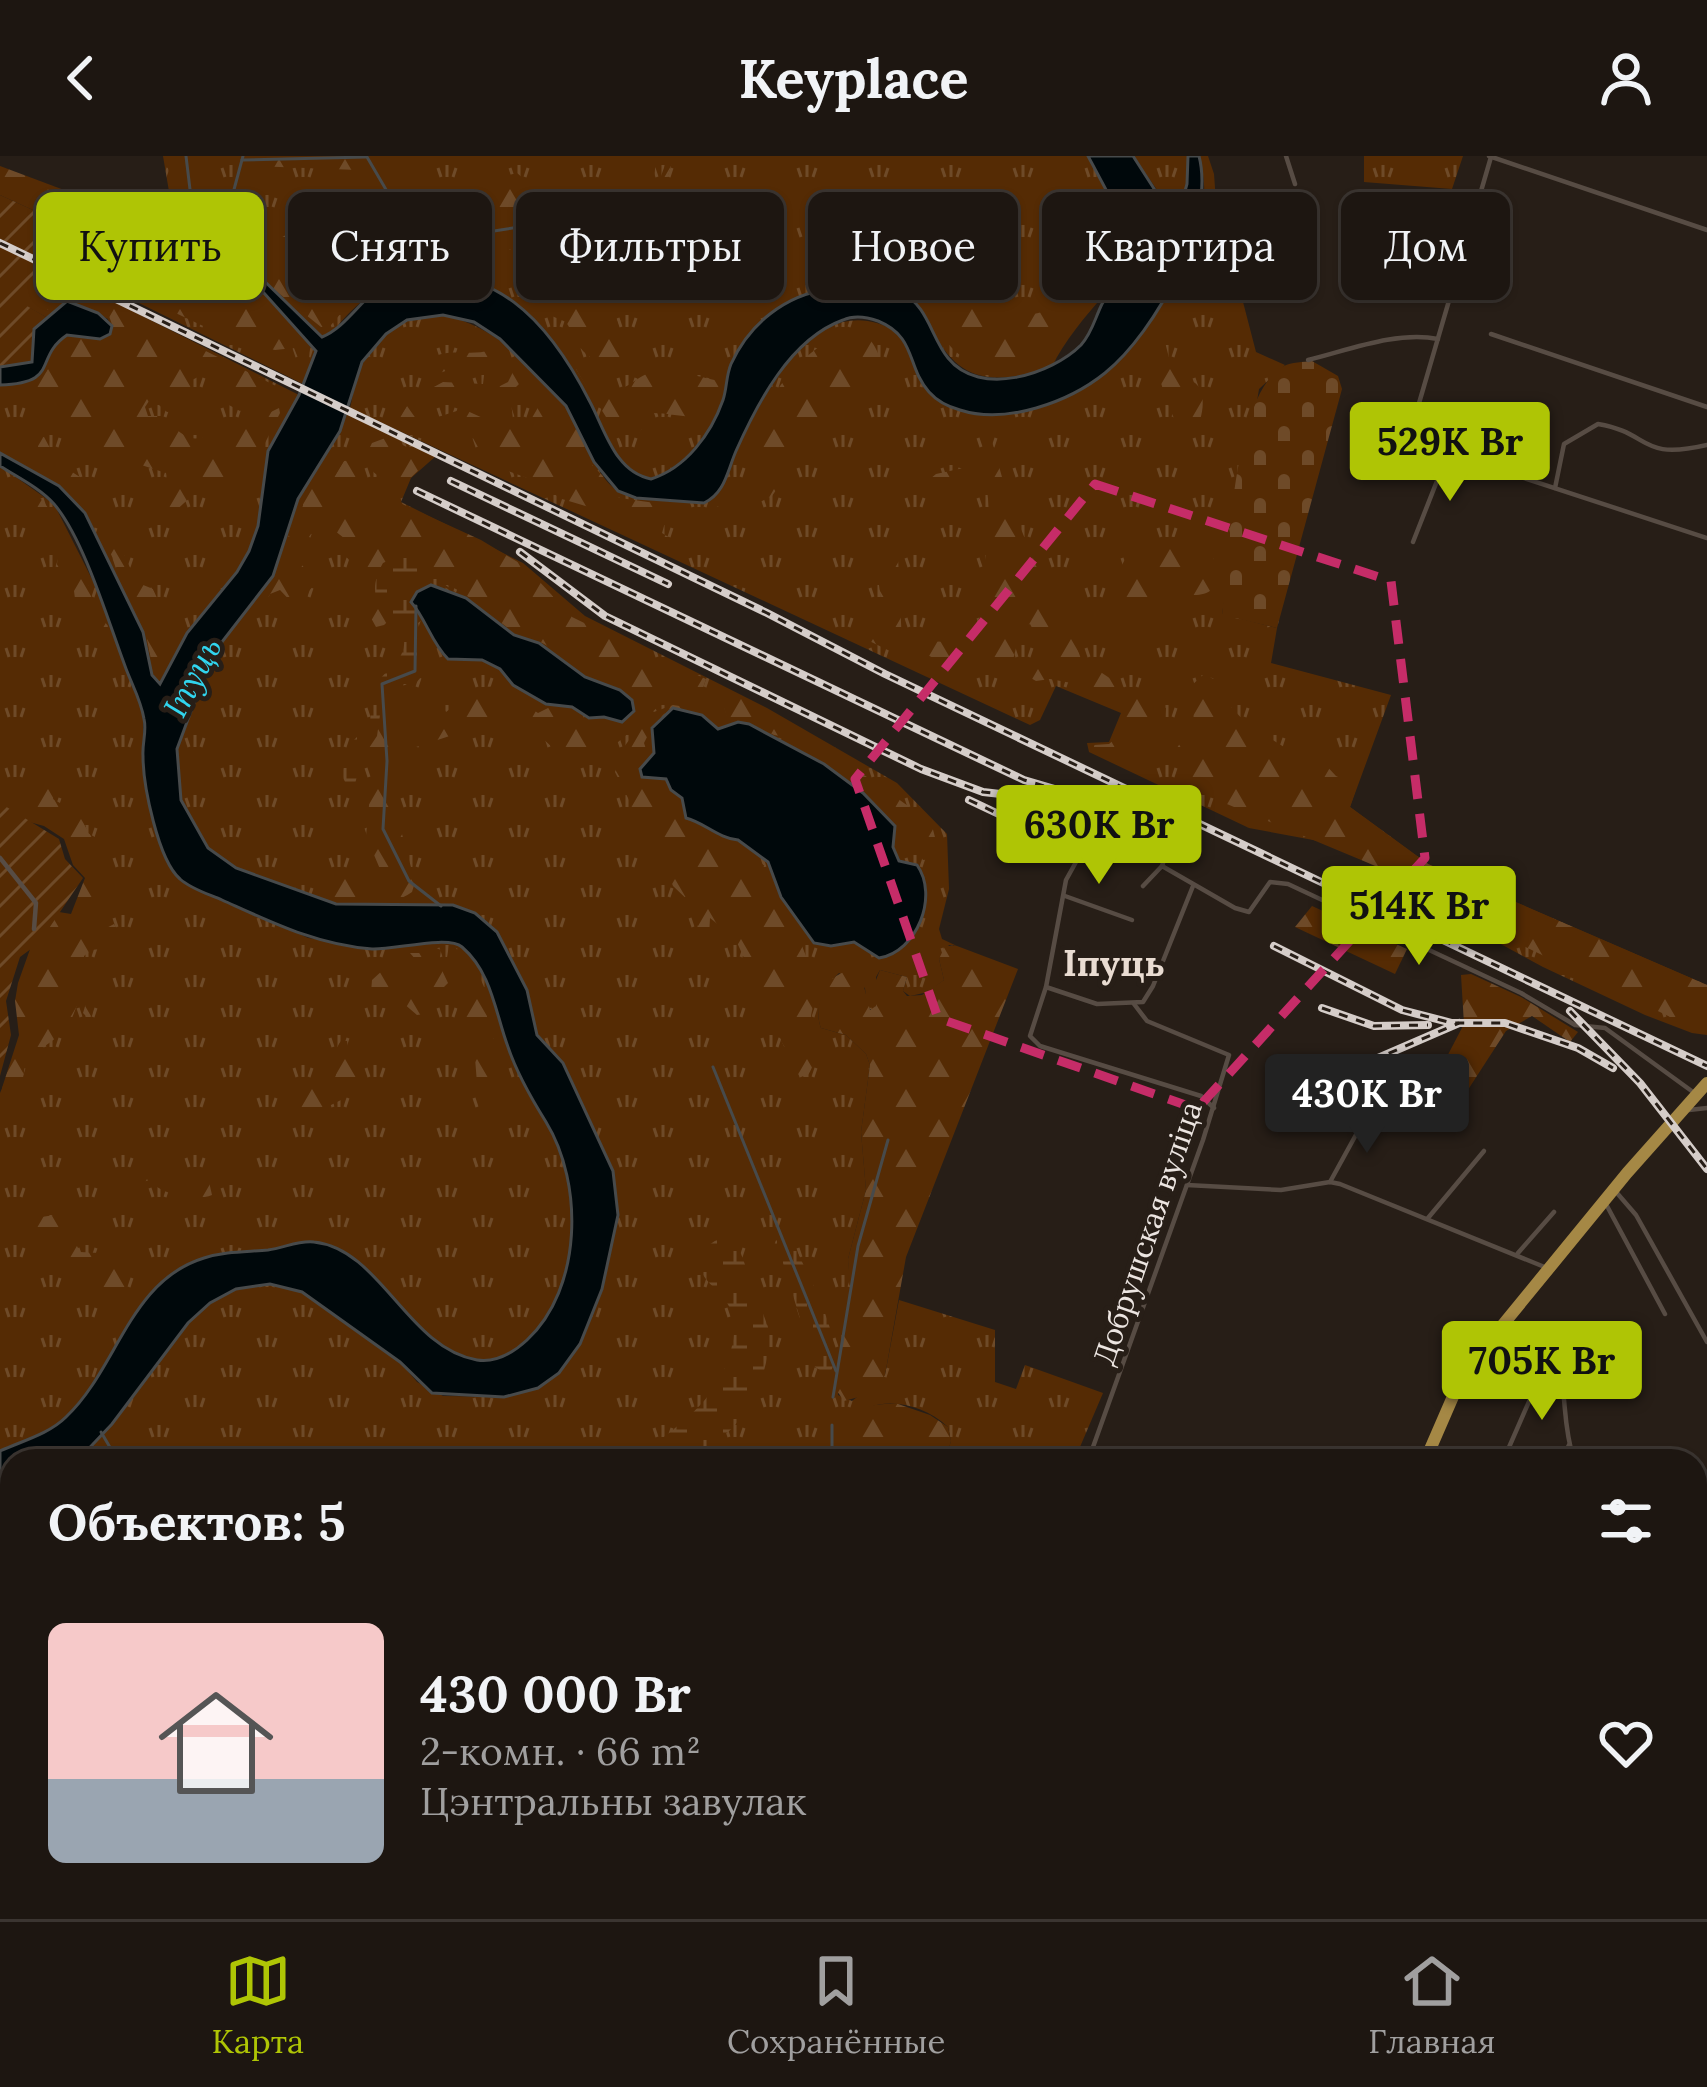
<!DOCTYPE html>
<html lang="ru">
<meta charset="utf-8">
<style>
:root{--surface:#1d1611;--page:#2a231f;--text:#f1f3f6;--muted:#a09f9f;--line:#3b3531;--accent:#afc505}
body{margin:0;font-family:Lora,serif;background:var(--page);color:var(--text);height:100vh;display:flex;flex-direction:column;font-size:45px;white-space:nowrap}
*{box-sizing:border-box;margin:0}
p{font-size:39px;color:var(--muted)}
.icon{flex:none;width:66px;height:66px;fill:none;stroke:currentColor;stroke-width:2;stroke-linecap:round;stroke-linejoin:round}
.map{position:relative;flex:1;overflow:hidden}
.sheet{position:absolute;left:0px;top:1293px;width:1707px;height:471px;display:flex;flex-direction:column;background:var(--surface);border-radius:36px 36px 0 0;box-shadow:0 3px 9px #0004,0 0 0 3px var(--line)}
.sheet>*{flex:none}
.guide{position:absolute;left:36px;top:36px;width:1635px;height:108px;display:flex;gap:24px}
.price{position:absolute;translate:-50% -102px;padding:0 27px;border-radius:12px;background:var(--accent);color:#111;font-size:39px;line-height:78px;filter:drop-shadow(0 3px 6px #0008)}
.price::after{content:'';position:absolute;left:50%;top:72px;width:36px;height:27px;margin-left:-18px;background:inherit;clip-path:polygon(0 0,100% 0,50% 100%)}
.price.active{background:#222;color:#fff}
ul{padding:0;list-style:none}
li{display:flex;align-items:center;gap:36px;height:300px;padding:0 48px}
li+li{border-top:3px solid var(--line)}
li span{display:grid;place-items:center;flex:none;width:336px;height:240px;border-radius:18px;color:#555}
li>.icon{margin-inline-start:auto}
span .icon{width:144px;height:144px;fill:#fffc;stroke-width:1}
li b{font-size:51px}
h2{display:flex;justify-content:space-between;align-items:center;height:144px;padding:0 48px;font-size:51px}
.chip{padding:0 42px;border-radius:18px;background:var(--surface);box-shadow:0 3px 9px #0004,0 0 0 3px var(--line);font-size:42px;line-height:108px}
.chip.active{background:var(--accent);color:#111}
header{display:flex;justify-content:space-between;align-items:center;height:156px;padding:0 48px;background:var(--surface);font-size:54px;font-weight:700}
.dock{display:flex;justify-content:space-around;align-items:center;height:168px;border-top:3px solid var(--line);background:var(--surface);font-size:33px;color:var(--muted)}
.dock a{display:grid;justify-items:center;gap:6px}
.dock .active{color:var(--accent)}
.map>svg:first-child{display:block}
</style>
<header><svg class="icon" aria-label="back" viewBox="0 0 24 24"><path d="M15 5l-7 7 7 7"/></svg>Keyplace<svg class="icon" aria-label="person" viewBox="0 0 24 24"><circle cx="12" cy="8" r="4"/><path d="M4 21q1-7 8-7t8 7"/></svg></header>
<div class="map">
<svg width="1707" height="1763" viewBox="0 0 1707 1763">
<defs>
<pattern id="grass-tufts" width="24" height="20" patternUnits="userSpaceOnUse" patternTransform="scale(3)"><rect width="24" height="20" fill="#552b04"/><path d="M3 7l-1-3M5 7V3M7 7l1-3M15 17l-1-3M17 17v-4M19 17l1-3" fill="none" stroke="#6e4a28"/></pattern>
<pattern id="forest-firs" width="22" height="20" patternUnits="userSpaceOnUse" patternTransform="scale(3)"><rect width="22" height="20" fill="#552b04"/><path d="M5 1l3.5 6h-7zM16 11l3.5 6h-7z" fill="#6e4a28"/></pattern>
<pattern id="wetland-marsh" width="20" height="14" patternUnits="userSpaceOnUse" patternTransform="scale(3)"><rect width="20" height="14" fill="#552b04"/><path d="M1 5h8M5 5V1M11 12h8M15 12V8" fill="none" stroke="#6e4a28"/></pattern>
<pattern id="cemetery-stones" width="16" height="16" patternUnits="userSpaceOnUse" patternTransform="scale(3)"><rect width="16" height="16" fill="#552b04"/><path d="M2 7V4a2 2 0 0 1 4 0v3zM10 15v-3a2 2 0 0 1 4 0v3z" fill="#6e4a28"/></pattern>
<pattern id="garden-furrows" width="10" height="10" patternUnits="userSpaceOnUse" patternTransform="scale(3)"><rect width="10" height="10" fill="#552b04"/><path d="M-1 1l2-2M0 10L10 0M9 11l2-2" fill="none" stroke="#6e4a28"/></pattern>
</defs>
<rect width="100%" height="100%" fill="#271e17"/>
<g fill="url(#grass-tufts)">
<path d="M163,0H1088L1136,94C1132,117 1117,124 1103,140C1085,161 1064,185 1052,211C1000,227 962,231 934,177C927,164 921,149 908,140C882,122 837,129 809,137C775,146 742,178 730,211C727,220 727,229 724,238C715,273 684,318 647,323C616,312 606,277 593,251C556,175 503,108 411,122C361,130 321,184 303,228L70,113L99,121L191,64L172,53Z"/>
<path d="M1133,0H1188L1187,28L1178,66L1171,64L1165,45Z"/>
<path d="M1199,0H1208L1214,18L1217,60L1209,93L1211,113L1225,144L1256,137L1243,146L1256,196L1285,209L1259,233L1222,458L1277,472L1271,507L1391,539L1350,651L1428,708L1707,829V879L1692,877L1645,859L1543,811L1403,735L1377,711L1324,686L1249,672L1089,596L1087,587L1109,586L1121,557L1056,530L1040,564L1030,569L350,252C354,238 354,221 361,208C419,102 526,191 571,257C588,281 592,318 618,335C643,352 689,340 717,338C728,322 732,304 740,287C771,227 820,129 899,177C917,198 915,230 941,246C968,262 1000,261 1029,252C1056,244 1082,235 1104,218C1148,183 1198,93 1204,36C1205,24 1202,12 1199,0Z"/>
<path d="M1364,0H1463L1452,33L1364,26Z"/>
<path d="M47,112L299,239L268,295L258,370L249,395L237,416L187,477L160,528L152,519L143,476L85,357L59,330L0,297V229C61,224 33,203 67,179L100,183L111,174L108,163L70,145L46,161L26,150Z"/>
<path d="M347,258L436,300L411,322L401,346L523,407L585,460L767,552L897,627L947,678L949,733L939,773L942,783L957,790L949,789L939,803L944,824L928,836L910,840L903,835L907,821L880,814L876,821V850L872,854L867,851L865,832L839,817C825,830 813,852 821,872L846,879L866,898L870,909L861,976L866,1034L848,1103L851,1137L838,1239L852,1245L885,1219L899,1144L995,1174V1226L1016,1233L1025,1209L1103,1237L1074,1305H945L951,1285L948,1271C907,1233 836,1239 834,1305H77L112,1268L188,1167L210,1147L236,1133L270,1128L302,1136L400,1206L417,1226L443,1240L504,1241L538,1232L559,1217L580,1188L602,1133L618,1059L613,1015L563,907L537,879L527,834L497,776L475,757L453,749L336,748L236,712L208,692L181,644L177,593L207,512L218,491L273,420L300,338Z"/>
<path d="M0,310L54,348L96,431L143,558V604L151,659L177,720L308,782L382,793L453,785C500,816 505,889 528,937C533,948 542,958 547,968C574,1017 580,1086 559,1137C550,1160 535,1179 515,1194C443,1247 383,1103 323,1088C306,1083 295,1089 278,1093C251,1098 225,1094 198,1104C127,1131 116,1215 65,1262C47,1278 21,1285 0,1295V937L92,720L77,684L0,636Z"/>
<path d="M12,1353V1752H762L756,1763H0V1360Z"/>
</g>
<g fill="url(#forest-firs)">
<path d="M165,0L198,3L201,23L218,29L215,44L218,48L232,31L239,0H388C418,55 403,50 471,54L451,48L472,45L479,37L480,26L517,17L538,35L555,39L579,64L589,68C607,46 618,22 637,0H656L654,27L627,66L619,87L625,92L647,58L668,1L673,0C664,54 621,95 616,150C613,174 634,189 634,212L621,216C608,208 593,206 583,195C576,187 572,175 566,166L528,150C523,122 556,119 573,106V97L560,82L483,100L468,110L411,118L408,113L415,105L409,92V75L389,67L369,25L358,14L252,10L242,29L236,70L227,77L176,46Z"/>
<path d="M0,10L112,52L102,72L79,75L0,39Z"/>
<path d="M300,71L316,75L324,83L326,106L338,120L347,150L326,175L276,135L240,98L246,82L270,88Z"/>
<path d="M222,100L310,191L309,203L301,214L287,211L289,204L298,202L294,192L275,194L235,185L131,136L124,128L127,118L150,110V128C169,145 230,169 247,146L241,138L228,134L215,110V102Z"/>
<path d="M51,118L276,230L273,242L240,255L227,248L217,220L208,216L192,224L189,243L180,255L167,256L151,242L145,251L148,260H162C188,285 193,291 226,268L240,271L279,252L280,257L263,291L258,320L252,329C237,333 236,326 222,323C211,321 181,350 172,358L158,332L167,323L166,317L132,306L126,320L104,337L101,318L104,303L95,294L92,276C85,272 65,257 59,255C44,250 35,251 25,236L46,216L63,184L74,180L102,186L114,174L109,160C79,142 74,138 44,156L35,153L32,143L44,122Z"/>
<path d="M1105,118L1112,120L1108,132C1077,174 1012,245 955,195C943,184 939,168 930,155C923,145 911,139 904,129L912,120C929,117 940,125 955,134C1020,174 1049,163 1105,118Z"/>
<path d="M851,174C870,174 884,201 881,219L875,222L867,216L861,217L853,232L830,249L819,283L796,305L772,340L728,362L703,388L700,384L708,372L710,353L733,346L761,322C761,310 752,309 753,297C757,246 804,190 851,174Z"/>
<path d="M1154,179L1164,182L1172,214C1180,220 1193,223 1198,230C1209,245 1199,275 1188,286C1175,274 1148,199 1154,179Z"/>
<path d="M491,194H500L505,200L496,220L500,230L508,226L517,208L526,210L531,216L510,237L514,272H521L535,248L545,265L567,260L576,267L591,308L603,320L613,341L697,353L696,363L678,357L666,363L662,377L675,385V392L650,386L609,357L562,343L530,323L505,314L479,293L468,273L460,267C439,270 407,296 399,262L407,250L419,267L463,253L485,263L495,261V248L486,241L431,239L432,232L443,226L483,228L485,211H456L432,220L425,218L423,211C439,187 467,202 491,194Z"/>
<path d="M581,202L611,233C629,234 632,224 647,218C665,211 700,221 719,225L722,235C705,273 683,257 653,257L636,281L635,269L623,271L625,283L621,285L576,213V203Z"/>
<path d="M988,271L1007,339L1037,412L1045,446L1052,453L1069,441L1079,444L1074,483L1081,503L1138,541L1166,552L1164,582L1150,603L1094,595V589L1109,588L1122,577L1125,557L1082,529L1050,523L1036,525L1029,521L1027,509L1032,506L1043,511L1048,502L1030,468L1021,472L1013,504L1020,521L1014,529L964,509L944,508L915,492L918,485L953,486L973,472L985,454L989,441L984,409L991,372L987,333L979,327L936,330L930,323L936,318L982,308L986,299L982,277Z"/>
<path d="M0,279L36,303L41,299L35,282L44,281L58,307L83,323L94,345L93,354H86L59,326L0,294Z"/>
<path d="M388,281L425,301L424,309L401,331C382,323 357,314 372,287Z"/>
<path d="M333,297L335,306L325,329H329L344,305L355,304V319L367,330L352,350H363L373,366L382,365L393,350L400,347L481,384L526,411L572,461L662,505L675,517L695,518L706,523L703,532L678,534L651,557L673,549L686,551L683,555L669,553L653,569L644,587L649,602L638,619L680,644L688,667C708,668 751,698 767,712C773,717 817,823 817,832C817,844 809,856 811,869C812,890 820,903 806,922L796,917L735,782L710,762L709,780H703L695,765V751L673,730L654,681L640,666L615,616L624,591L646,561C615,588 606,605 561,599L533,574L493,560L471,573L413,592L399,608V667L415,726L412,736C394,750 353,750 332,742L330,732L345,714L371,719L380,713L366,680L371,629V601L367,592L375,552L402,505L417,468L430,499L427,514L410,534L389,538V567L394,576L403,575L424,562L427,553L416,540L422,534L432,543L449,539L443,551L446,556L477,532L497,530L538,557L552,550L566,551L572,566L580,569L602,563L624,568L636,554C631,527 604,529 584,518C571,510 559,498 546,489C535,482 521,482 511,474C485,456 464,430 431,424L384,469L376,471L360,442L357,414L345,399L344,382L335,375L311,378L299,395L298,404L316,427L308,436L305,452H297L280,434L270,438L265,449L259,448L275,423L294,363L303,350C301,331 316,307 333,297Z"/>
<path d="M41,343L62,369L75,395L76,413L88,426L95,454L108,470L99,494L88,469L77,458L74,435L56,417L59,390L47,365L33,351L35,344Z"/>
<path d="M109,376L117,381L136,426L153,433C167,465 183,489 160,522L154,518L145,474L105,385Z"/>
<path d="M1170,381L1201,382L1208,387C1212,400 1223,421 1212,433C1203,443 1186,436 1175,442C1153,451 1146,481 1120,477L1114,468L1108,428C1123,415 1123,400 1135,391L1144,395V417L1155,419L1159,387Z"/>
<path d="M895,393L898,401L902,488L896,498L857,479L860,474C902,464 864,420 885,394Z"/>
<path d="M1204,518L1221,527L1231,551L1246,567L1292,596L1322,605L1336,620L1357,630L1350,651L1428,708L1707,829V874L1693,872L1513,785L1484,763L1414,726L1222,646L1191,626L1178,610L1175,595L1194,566L1191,530Z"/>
<path d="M724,537L734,538L827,593L931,666L936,685L932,703L923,704C907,678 884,653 861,633C839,615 810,605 794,582L774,579L746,565L728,566L721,541Z"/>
<path d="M45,615L61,626L53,643L81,659L88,677L98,683L95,703L103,718L98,733L115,749L106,760L89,753L84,768L97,777L114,768L124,786L120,791L91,794L84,800V809C107,832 96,833 92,860L88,862L83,857L89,837L85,834C77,844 77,851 72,862C62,881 43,891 26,903L22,928L7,941L2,932L19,879L15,845L18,827L34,782L53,755L71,758L85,722L73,709L64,683L44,670L22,664L0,648V622L9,633L34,642L40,637L33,620Z"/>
<path d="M1312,750L1407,793L1395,818L1295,771Z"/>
<path d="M454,788L463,805L478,817L487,838V868L498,893L500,931L492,953L485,957L479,952L475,902L456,874C454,848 472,822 446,808L449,789Z"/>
<path d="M945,790H957L1018,813L906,1101L885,1219L866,1239L844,1245L837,1235L836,1224L850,1145L848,1103L866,1034L861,976L870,909L866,898L846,879L821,872C813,852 824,823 844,816L863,827L870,854L876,850V824L880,814L907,821L903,835L907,840L922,839L944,824L939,803Z"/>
<path d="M434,791L441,794L439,808L448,827L431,844L424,858L417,859L396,841L386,852L378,851L371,837L372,824L395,803L414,810L416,804L410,797H425Z"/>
<path d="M1471,818L1521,841L1578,876L1570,886L1532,860L1506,875L1451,960L1418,956L1464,868L1461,819Z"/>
<path d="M341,885H347L349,901L362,919L357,936L321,954L257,963V957L266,952L291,950L309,931L331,928C344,913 330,898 341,885Z"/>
<path d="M138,1007L148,1016L167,1011L179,1023L207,1017L212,1039C195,1046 159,1038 150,1024L134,1028L120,1040L123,1016Z"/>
<path d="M61,1058L84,1071L74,1084L80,1096L118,1098L128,1104L131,1112C129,1120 124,1146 123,1147L106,1146L65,1124C56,1109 73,1097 63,1081L19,1085L20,1077L36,1072L35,1062Z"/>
<path d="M898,1248L930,1259L948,1271L951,1285L945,1305H834C834,1263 856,1246 898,1248Z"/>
</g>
<g fill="url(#wetland-marsh)">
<path d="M402,398L458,438L444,431L425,430L412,442L428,470L422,464L418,467C422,485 431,513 411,526C401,532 392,531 383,538L377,580L361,604L354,632L349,635L342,619L348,590L370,568L372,533C386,511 410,506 403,475C378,458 366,436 383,407Z"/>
<path d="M725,1078L737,1087L768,1171V1199L760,1230L734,1271L692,1305H635C675,1269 717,1249 731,1194C734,1182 736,1170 732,1157C726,1138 707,1130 700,1113L709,1089Z"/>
<path d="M784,1079L793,1087C806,1116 851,1194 828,1219L815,1211L783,1107L774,1090L777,1081Z"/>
<path d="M12,1492V1630L0,1620V1496Z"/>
</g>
<path fill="url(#cemetery-stones)" d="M1312,205L1338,220L1342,233L1277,472L1222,459C1229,402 1232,237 1284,210C1291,206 1304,206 1312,205Z"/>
<g fill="url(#garden-furrows)">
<path d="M0,39L79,75L102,72L112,52L156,63L172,53L191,64L178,93C159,101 137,116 117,120C84,128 29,96 0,83Z"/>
<path d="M0,91L47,112L27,150L46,161C29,175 34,184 34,202L26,209L0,211Z"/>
<path d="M0,647L59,683L65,703L83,722L39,787L20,801L6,845L11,879L0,920Z"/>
</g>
<g fill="#00080b" stroke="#474a4b" stroke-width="3">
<path d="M1088,0H1133L1176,67L1187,28L1188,0H1199C1216,65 1156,176 1105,217C1069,246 1006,269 960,254C949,251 937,245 929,236C906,210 917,181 878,165C867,161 854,159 843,164C790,183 757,248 736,295C727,316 725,337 704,347L636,342L618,335L594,306L566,250L500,183L474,166L443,159L407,164L386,178L362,206L340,275L298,343L273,420L218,491L207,512L177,593L181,644L208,692L236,712L336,748L453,749L475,757L497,776L527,834L537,879L563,907L613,1015L618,1059L602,1133L580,1188L559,1217L538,1232L504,1241L432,1237L400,1206L302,1136L270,1128L236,1133L210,1147L188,1167L112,1268L77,1305H12V1353L0,1360V1295C22,1285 49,1278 66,1261C118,1212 129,1125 204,1102C226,1095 246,1096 268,1094C284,1092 299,1084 314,1086C381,1093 407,1192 477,1204C497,1207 513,1197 527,1184C582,1133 584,1028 546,966C531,942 517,918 508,891C495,856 492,817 462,791C448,779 394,794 372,793C317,789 271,766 222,744C208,738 191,733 180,723C158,704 143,629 143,600C142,587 147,575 144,563C141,544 131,527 125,510C108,465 84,383 54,348C40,332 17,321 0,310V297L59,330L85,357L143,476L152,519L160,528L187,477L237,416L249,395L258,370L268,295L299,239L316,195L264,137L206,84V77L253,114L322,181C350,170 365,133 395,125C492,99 550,167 590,246C605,274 615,316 651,323C686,312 711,278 723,244C727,232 726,220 731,208C749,168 785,139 829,133C851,130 881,124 901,136C928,150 931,181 948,202C980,242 1052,218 1081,189C1092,177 1095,162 1102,148C1115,126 1141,113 1134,86Z"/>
<path d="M67,145L98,157L112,170L110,178L100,183L67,179C33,202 61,227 0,229V211L32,206L34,173Z"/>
<path d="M431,429L466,442L514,479L539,487L585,521L620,534L632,544L634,555L622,566L604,561L589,562L572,551L546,548L513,529L500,513L482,504L448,503C431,486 426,463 411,446L417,436Z"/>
<path d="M673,552L702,559L718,573L738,566L749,568L824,608L863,637L895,670L893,691L899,705L917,709C939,740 917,796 879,802L854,786L831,790L814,787L781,741L768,706L738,684C718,682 705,667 686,662L682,642L671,634L666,623L642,621L640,613L654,597L652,572Z"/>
<path d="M0,1620L12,1630V1752H131L133,1763H0Z"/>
</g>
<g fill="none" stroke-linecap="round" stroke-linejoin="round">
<g stroke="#474a4b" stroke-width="3">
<path d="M186,0L192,50"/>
<path d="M367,1L402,61L494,75L562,64"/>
<path d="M242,4L366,1"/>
<path d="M225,67L243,0"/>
<path d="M416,450L415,515L382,528L387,605L383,673L409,725L441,750"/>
<path d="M713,911L836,1215"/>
<path d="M833,1241L858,1090L888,984"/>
<path d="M832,1269V1305"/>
<path d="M101,1276L118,1305"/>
<path d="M481,1305L482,1298"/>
<path d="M0,1541L12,1556"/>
<path d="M0,1609L12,1620"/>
<path d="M446,1752L456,1763"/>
<path d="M494,1763L531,1759L541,1752"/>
</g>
<g stroke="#574c44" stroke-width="4.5">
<path d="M1286,0L1295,28"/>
<path d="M1489,0L1707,74"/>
<path d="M1491,1L1410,278L1417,287L1707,382"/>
<path d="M1491,178L1707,251"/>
<path d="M1308,204C1349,194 1396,175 1438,183"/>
<path d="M1555,332L1564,288L1598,268C1652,277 1638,305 1707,289"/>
<path d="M1413,386L1448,297"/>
<path d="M0,702L36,747L34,773"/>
<path d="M1162,710L1167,695"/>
<path d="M1143,730L1162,710L1235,752L1249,756L1270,726L1288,728L1521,837L1575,869L1605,872L1693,936"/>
<path d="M1193,730L1153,830L1143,846L1097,848L1046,831L1030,880L1040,890L1201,940L1214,952"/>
<path d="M1065,740L1132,764"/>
<path d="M1046,831L1066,724L1076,706"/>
<path d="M1689,954L1707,952"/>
<path d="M1330,1026L1369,955"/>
<path d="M1187,1029L1281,1034L1330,1026L1340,1028L1547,1112"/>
<path d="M1617,1037L1636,1059L1707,1186"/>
<path d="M1607,1050L1665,1158"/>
<path d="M1428,1062L1484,995"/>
<path d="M1518,1097L1554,1056"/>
<path d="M1502,1175C1587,1218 1552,1231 1574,1305"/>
<path d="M1088,1305L1203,984L1229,899L1147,865L1134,848"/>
<path d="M1503,1305L1531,1241L1557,1213"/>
<path d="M1561,1305L1569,1289"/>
<path d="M1695,1447L1707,1457"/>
<path d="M1695,1521L1707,1493"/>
<path d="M1695,1692L1707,1687"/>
<path d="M1123,1752L1155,1763"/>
<path d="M927,1763L930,1752"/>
<path d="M1296,1763L1301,1752"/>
<path d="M1361,1763L1365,1752"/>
<path d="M1393,1763L1410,1752"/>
<path d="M1529,1763L1554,1752"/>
</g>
<g stroke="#a58845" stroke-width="12">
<path d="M1425,1305L1458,1229L1474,1204L1627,1017L1707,927"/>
<path d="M1242,1763L1247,1752"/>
</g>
<defs>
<g id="rail">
<path d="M0,87L767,457L885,518L1707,910"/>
<path d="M451,325L668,428"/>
<path d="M417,335L1024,624L1157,663"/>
<path d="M520,396L605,460L921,613L983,636L1052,644"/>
<path d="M969,644L1007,662"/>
<path d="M1274,790L1402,854L1452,867H1505L1578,892L1613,912"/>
<path d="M1322,852L1374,870L1428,869"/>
<path d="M1570,855L1640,927L1707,1013"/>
<path d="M1282,906L1343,907L1378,902L1459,867"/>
</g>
</defs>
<use href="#rail" stroke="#d5cdc9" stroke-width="8"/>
<use href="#rail" stroke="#271e17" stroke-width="3" stroke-dasharray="9" stroke-linecap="butt"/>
</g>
<path fill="none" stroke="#c62c68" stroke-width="9" stroke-dasharray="24 15" stroke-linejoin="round" d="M1095,328L1391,425L1425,702L1197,953L938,862L855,623Z"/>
<g text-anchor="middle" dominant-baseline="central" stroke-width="10" stroke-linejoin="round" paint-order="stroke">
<g font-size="30" fill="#ece5e1" stroke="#271e17">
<text transform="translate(1147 1077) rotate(-71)">Добрушская вуліца</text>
</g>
<g font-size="33" font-style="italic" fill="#31d5ef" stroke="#271e17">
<text transform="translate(192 521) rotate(-62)">Іпуць</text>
</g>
<g font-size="36" font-weight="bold" fill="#e9dcd2" stroke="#271e17">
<text x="1114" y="807">Іпуць</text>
</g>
</g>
</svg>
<b class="price" style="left:1450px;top:348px">529K Br</b>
<b class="price" style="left:1099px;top:731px">630K Br</b>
<b class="price" style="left:1419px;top:812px">514K Br</b>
<b class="price active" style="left:1367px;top:1000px">430K Br</b>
<b class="price" style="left:1542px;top:1267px">705K Br</b>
<div class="guide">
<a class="chip active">Купить</a>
<a class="chip">Снять</a>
<a class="chip">Фильтры</a>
<a class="chip">Новое</a>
<a class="chip">Квартира</a>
<a class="chip">Дом</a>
</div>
<section class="sheet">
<h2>Объектов: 5<svg class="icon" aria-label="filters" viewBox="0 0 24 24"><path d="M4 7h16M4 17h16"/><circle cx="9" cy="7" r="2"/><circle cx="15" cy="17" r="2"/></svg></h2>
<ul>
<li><span style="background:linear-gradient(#f6c9c9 65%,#9aa5b1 0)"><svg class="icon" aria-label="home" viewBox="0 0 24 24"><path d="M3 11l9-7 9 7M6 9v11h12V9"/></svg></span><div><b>430 000 Br</b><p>2-комн. · 66 m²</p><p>Цэнтральны завулак</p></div><svg class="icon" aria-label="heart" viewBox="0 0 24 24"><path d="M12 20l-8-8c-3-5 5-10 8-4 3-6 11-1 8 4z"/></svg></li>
</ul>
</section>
</div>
<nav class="dock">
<a class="active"><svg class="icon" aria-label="map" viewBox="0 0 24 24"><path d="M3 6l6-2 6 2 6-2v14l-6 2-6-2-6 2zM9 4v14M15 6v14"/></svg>Карта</a>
<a><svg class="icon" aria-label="saved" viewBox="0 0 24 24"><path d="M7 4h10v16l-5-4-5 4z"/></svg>Сохранённые</a>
<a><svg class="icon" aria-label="home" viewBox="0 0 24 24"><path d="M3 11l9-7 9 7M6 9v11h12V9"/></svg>Главная</a>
</nav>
